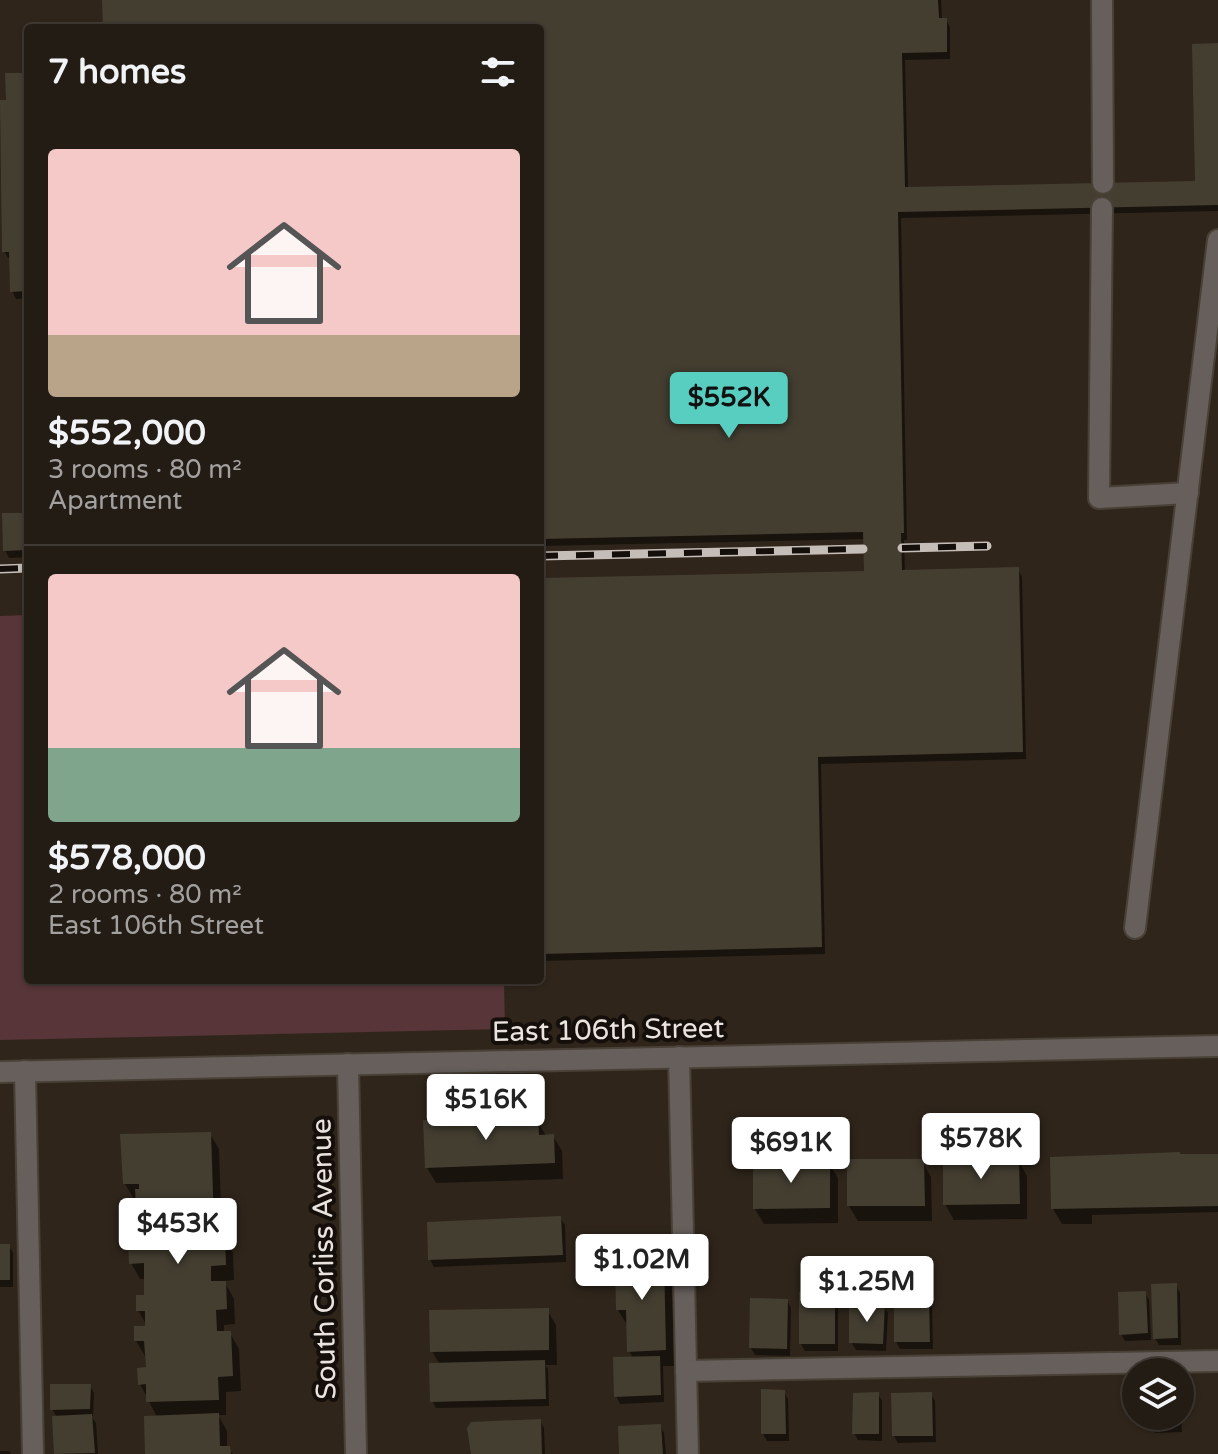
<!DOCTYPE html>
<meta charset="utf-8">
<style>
:root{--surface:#231c14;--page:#2b251d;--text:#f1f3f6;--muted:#a3a1a0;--line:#403a34;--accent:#58cec1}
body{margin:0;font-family:"Varela Round",sans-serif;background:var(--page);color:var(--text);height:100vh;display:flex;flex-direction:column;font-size:30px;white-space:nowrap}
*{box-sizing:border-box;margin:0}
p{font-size:26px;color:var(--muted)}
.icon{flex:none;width:44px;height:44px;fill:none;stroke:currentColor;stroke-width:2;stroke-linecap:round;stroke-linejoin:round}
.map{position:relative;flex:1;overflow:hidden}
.panel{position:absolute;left:24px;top:24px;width:520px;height:960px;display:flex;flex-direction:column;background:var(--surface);border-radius:8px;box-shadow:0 2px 6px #0004,0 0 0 2px var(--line)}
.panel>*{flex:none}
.buttons{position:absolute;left:1122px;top:1358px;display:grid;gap:16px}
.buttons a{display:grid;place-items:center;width:72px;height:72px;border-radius:50%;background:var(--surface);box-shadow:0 2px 6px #0004,0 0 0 2px var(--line);font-size:40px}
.price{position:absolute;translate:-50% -68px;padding:0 18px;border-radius:8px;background:#fff;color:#222;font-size:26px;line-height:52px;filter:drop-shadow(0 2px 4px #0008)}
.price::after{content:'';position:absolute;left:50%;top:48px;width:24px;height:18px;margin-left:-12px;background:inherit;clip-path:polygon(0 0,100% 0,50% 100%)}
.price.selected{background:var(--accent);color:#111}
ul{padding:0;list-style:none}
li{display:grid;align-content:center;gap:16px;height:424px;padding:0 24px}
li+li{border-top:2px solid var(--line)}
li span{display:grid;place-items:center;height:248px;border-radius:8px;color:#555}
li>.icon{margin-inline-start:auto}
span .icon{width:144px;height:144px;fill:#fffc;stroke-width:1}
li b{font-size:34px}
h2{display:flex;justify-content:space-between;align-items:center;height:96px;padding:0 24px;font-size:34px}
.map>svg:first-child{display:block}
</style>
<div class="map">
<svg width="1218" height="1454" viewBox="0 0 1218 1454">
<rect width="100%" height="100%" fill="#2f251b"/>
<path fill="#583538" d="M28,615V980H504L505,1029L0,1040V616Z"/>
<g fill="#0007">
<path d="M104,0H941L942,20H946L950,27V59L905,60L908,189L1197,183L1218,45V211L901,218L907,540H904L905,572L1018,569L1022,577L1026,759L821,764L825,954L540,961V580L866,573L865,539L540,546V28H105Z"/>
<path d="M28,75V298L16,299L12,291L11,258H8L4,251L8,102Z"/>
<path d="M28,515V557L9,558L5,550Z"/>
<path d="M536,1118L546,1136H553L562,1151L563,1179L436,1183L427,1168Z"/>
<path d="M210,1134L219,1149L222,1238L233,1253L234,1280L224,1281L234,1299L235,1324L224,1325V1333H230L239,1349L241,1391L226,1392V1415H218L227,1431V1448L233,1454H147L157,1417L140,1384L149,1369L145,1356L136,1341L148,1328L138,1310L146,1297V1279H140L131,1263L144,1242V1216L137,1206V1199H134L125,1184Z"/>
<path d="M1218,1155V1212L1092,1215V1224H1062L1053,1209L1180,1156Z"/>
<path d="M1018,1160L1027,1176V1219L954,1220L945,1204Z"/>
<path d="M922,1161L931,1177L932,1221H858L849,1206Z"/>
<path d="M829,1163L838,1178V1223L764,1224L755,1209Z"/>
<path d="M560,1218L565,1225L566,1262L434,1267L430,1260Z"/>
<path d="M0,1246H9L13,1253V1287H0Z"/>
<path d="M663,1260L672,1275L674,1366H663L664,1402L620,1404L616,1396L633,1358L629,1351L627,1325L618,1310Z"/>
<path d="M1176,1285L1180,1293L1181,1345H1159L1155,1338Z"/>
<path d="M1145,1293L1149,1300L1151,1340L1125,1341L1121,1334Z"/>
<path d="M834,1294L838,1302V1351H805L801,1344Z"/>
<path d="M928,1298L932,1306L933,1349H900L896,1342Z"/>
<path d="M787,1300L791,1308L790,1356L755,1355L751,1348Z"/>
<path d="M884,1306L888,1313L886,1351L856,1350L851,1342Z"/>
<path d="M547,1310L556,1325L557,1365H545L548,1369L549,1406L436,1408L432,1401L440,1365L432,1351Z"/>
<path d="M90,1386L94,1393L93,1416H91L96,1423L98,1454H56L55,1417H57L52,1409Z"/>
<path d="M784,1392L788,1399L789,1441H767L763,1434Z"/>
<path d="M1180,1393L1182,1432L1155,1433L1151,1425V1416H1180Z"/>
<path d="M878,1394L882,1401V1441L858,1440L854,1433Z"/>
<path d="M931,1394L935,1401L936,1442L898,1443L894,1436Z"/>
<path d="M540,1421L544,1428L545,1454H473Z"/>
<path d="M660,1426L664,1433L666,1454H621Z"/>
<path d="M0,1451H9L11,1454H0Z"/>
</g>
<g fill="#443e31">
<path d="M102,0H938L939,18H947V52L902,53L905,187L1195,181L1192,44L1218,43V205L898,212L904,533H901L902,570L1019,567L1023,752L818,757L822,947L540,954V578L864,571L863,532L540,539V28H103Z"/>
<path d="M5,73H28V291L10,292L9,252H2L0,100H6Z"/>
<path d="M2,513H28V550L3,551Z"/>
<path d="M538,1116L539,1135L554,1134L555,1163L425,1168L423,1120Z"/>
<path d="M211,1132L214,1225H210V1236L225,1235L226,1265L211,1266V1281H226L227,1309L216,1310L217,1331H231L233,1376L218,1377L219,1400L146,1402V1384L138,1385L137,1368L146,1367L144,1341H134V1326H145V1311H136V1295H144V1263L129,1264L128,1241L142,1240L141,1206H136L135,1189H139V1184H123L120,1134Z"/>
<path d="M1180,1152V1154H1218V1206L1051,1209L1050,1157Z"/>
<path d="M943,1158H1019L1020,1204L943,1205Z"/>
<path d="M847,1159H924L925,1206H847Z"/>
<path d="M753,1161H830V1208L753,1209Z"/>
<path d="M561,1216L563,1255L428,1260L427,1222Z"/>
<rect x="0" y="1244" width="10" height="36"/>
<path d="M615,1258H664L666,1350L627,1352L626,1310H616Z"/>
<path d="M1177,1283L1178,1338L1153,1339L1151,1284Z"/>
<path d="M1146,1291L1148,1333L1119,1335L1118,1292Z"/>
<rect x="799" y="1292" width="36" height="52"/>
<path d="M929,1296L930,1342H894V1297Z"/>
<path d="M750,1298L788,1299L787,1349L749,1348Z"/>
<path d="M856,1303L885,1304L883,1344L849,1343V1308L856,1309Z"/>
<path d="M549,1308V1350L430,1352L429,1310Z"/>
<path d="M660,1356L661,1395L614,1397L613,1357Z"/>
<path d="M545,1360L546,1399L430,1402L429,1363Z"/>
<path d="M50,1384H91L90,1409L50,1410Z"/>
<path d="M761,1389L785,1390L786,1434H761Z"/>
<path d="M879,1392V1434H852L853,1393Z"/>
<path d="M932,1392L933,1436H892L891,1393Z"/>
<path d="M219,1413L220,1446H230L231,1454H145L144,1416Z"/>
<path d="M92,1414L95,1453L54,1454L52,1416Z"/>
<path d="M1149,1416H1179V1425L1149,1426Z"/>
<path d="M541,1419L542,1454H471L467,1428L471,1422Z"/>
<path d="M661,1424L663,1454H619L618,1426Z"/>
</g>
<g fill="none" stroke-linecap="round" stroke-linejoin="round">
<defs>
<g id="minor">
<path d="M1102,0L1103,183"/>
<path d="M1102,208L1099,498L1188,493"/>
<path d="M1135,928L1218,240"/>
<path d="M679,1057L688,1454"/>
<path d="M348,1064L356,1454"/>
<path d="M25,1071L33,1454"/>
<path d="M0,1072L1218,1046"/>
<path d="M686,1371L1218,1361"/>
</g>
</defs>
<use href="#minor" stroke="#494036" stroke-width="24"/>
<use href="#minor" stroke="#665f5c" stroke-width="20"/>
<defs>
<g id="rail">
<path d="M902,548L987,546"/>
<path d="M540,556L863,549"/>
<path d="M0,569L28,568"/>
</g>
</defs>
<use href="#rail" stroke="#c5bdb7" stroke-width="9"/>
<use href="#rail" stroke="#140f0b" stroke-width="6" stroke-dasharray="18" stroke-linecap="butt"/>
</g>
<g text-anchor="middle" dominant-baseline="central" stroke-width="8" stroke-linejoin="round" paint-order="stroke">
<g font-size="28" fill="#ebe4de" stroke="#140f0b">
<text transform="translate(608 1030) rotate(-1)">East 106th Street</text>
<text transform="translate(324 1259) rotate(-91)">South Corliss Avenue</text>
</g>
</g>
</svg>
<div class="buttons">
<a><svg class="icon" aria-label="layers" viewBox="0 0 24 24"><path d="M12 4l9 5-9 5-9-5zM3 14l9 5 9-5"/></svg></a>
</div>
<b class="price selected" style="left:729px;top:440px">$552K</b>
<b class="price" style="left:486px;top:1142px">$516K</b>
<b class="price" style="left:981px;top:1181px">$578K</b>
<b class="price" style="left:791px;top:1185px">$691K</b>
<b class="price" style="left:178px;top:1266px">$453K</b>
<b class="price" style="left:642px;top:1302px">$1.02M</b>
<b class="price" style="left:867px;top:1324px">$1.25M</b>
<section class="panel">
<h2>7 homes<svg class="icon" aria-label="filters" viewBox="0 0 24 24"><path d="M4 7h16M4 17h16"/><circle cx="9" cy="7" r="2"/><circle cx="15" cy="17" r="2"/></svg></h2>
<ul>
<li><span style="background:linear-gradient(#f6c9c9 75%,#b9a48a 0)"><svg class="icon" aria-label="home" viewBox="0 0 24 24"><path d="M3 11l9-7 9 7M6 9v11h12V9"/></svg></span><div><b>$552,000</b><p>3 rooms · 80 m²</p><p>Apartment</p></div></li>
<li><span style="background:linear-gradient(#f6c9c9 70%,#7fa58c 0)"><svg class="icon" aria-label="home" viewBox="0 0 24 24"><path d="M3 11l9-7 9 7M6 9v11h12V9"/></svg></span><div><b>$578,000</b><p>2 rooms · 80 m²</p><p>East 106th Street</p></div></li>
</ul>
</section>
</div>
